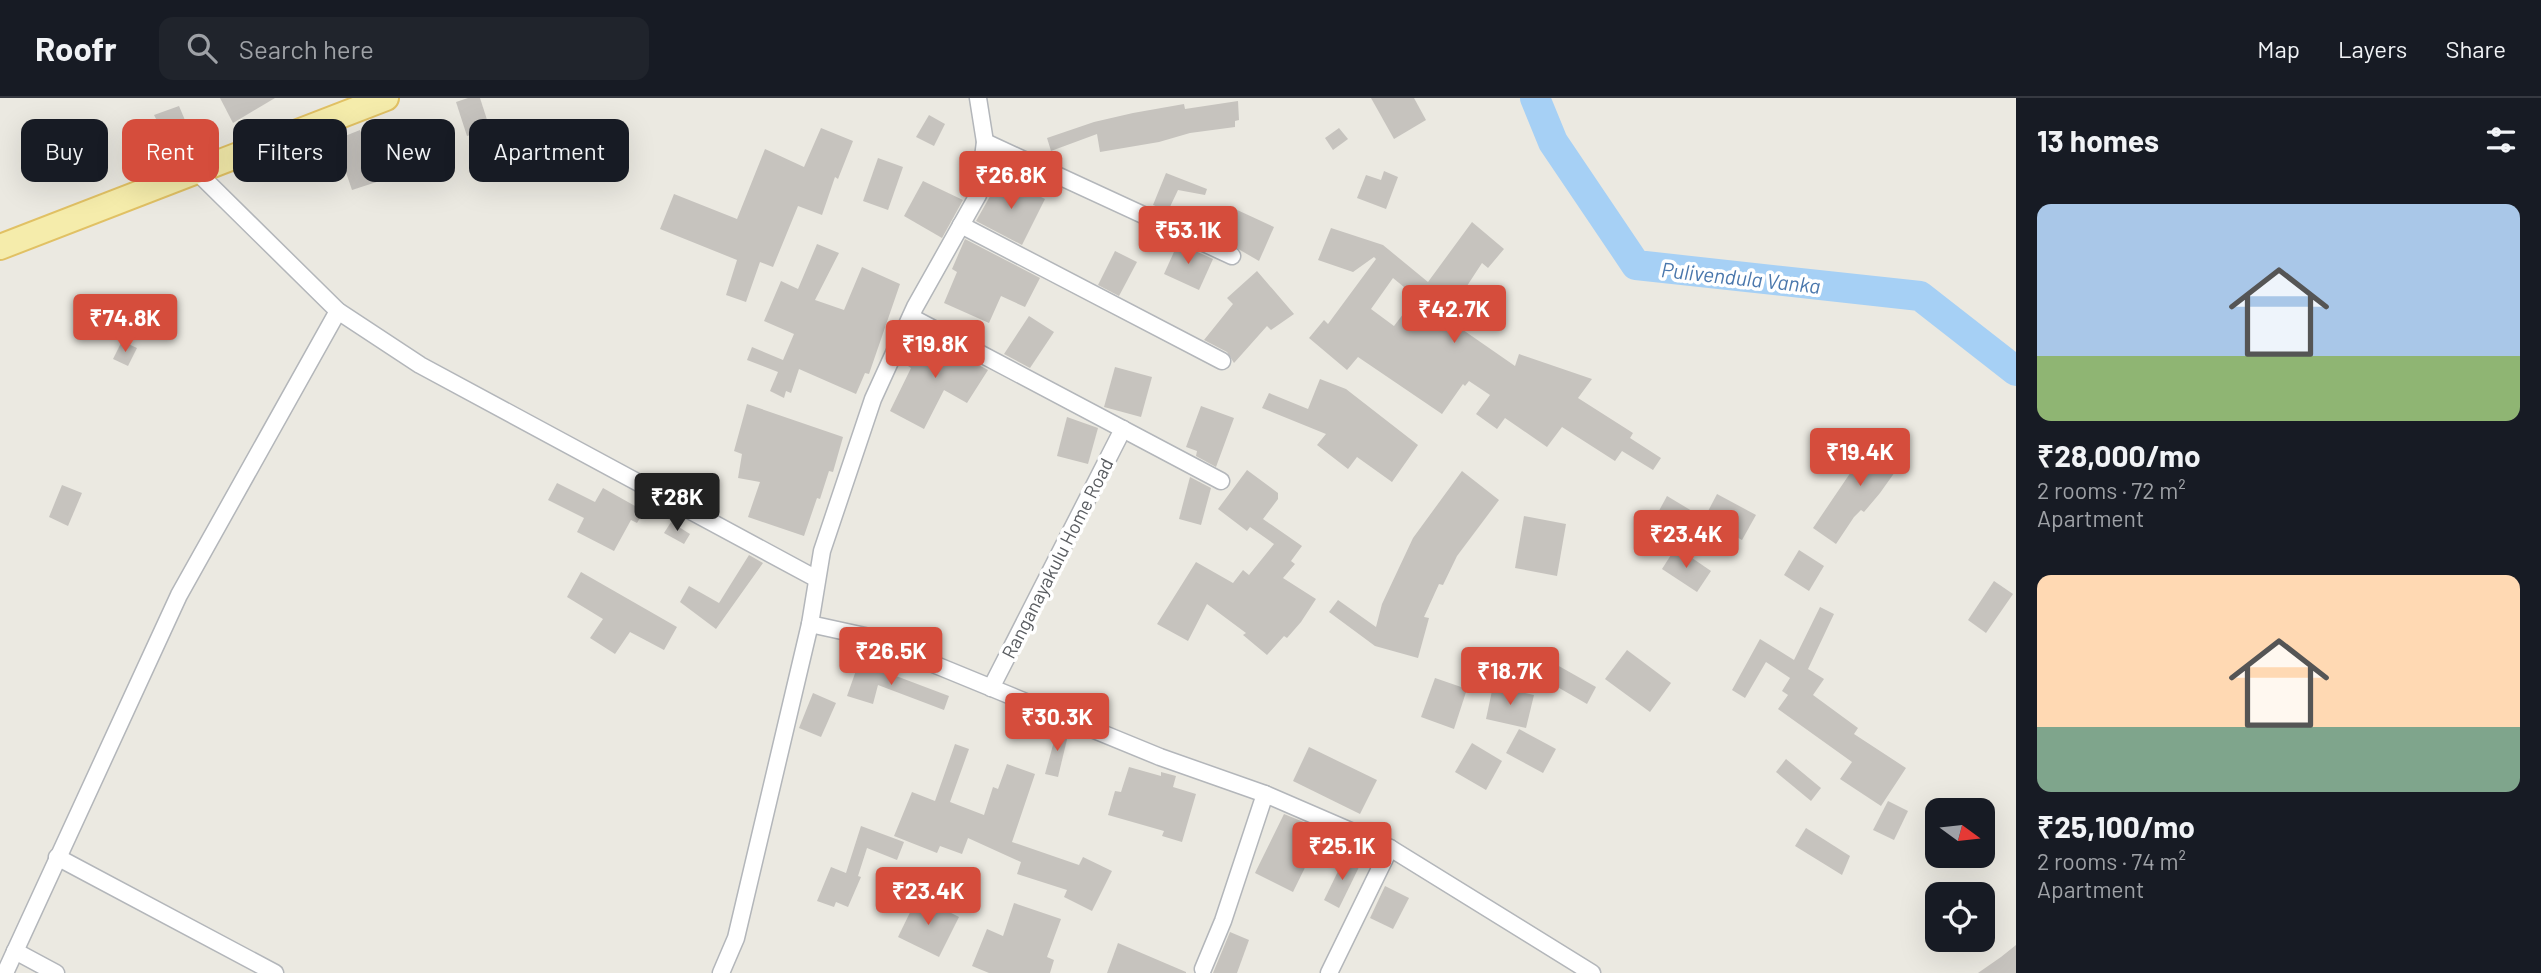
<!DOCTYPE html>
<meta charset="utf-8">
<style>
:root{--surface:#171b24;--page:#20242c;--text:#f1f3f6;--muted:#9ea1a6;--line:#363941;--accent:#d54d3c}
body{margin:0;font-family:Barlow,sans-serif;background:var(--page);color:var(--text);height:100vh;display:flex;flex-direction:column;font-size:26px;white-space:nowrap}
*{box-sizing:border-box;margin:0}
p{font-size:23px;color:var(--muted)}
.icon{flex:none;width:38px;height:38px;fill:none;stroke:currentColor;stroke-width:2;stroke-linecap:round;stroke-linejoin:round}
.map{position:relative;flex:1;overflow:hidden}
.drawer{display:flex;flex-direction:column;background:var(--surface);width:525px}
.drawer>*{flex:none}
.guide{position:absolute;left:21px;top:21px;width:665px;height:63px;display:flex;gap:14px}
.needle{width:46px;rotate:105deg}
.tools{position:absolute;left:1925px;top:700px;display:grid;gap:14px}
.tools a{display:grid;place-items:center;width:70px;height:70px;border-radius:14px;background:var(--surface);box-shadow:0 7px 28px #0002;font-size:35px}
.price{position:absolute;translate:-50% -60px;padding:0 16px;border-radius:7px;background:var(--accent);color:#fff;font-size:23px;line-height:46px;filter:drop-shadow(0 2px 4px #0008)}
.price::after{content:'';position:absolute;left:50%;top:42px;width:21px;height:16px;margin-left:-10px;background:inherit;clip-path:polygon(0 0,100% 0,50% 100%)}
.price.selected{background:#222;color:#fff}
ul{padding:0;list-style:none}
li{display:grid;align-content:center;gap:14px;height:371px;padding:0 21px}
li span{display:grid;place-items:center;height:217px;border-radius:14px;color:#555}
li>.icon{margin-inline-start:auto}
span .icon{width:126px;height:126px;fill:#fffc;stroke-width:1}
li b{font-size:30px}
h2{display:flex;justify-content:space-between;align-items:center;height:84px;padding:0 21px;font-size:30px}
.chip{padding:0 24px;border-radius:14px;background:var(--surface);box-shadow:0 7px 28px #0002;font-size:24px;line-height:63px}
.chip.selected{background:var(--accent);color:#fff}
header{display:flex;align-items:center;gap:42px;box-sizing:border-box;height:98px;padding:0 35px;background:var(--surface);border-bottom:2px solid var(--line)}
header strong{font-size:33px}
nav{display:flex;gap:38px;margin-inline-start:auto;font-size:24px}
.search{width:490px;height:63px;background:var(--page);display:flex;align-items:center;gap:18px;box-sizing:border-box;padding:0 24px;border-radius:14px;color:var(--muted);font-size:26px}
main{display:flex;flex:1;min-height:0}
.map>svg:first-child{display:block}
</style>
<header>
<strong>Roofr</strong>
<div class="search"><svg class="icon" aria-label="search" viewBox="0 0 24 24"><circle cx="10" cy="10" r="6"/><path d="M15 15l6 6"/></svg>Search here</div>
<nav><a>Map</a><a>Layers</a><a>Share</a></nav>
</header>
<main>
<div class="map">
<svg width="2016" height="875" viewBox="0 0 2016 875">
<rect width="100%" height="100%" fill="#ebe9e1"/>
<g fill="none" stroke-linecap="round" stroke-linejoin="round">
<path stroke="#a6d0f5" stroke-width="30" d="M1535,0L1553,44L1636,167L1920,198L2016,273"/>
</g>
<g fill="#c6c3be" fill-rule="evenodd">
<path d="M220,0H275L233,25Z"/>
<path d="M468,0H480L490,31L467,38L456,4Z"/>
<path d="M1371,0H1414L1426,22L1394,41Z"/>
<path d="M1238,3L1239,22L1235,23V29L1190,35L1159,44L1100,54L1097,36L1051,53L1047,40L1094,24L1133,15L1184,6L1185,11Z"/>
<path d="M179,8L193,41L173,53L154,17Z"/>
<path d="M929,17L945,26L934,48L916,39Z"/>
<path d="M426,23L441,62L419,70L417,64L390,72L392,79L352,92L335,42L360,32L364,43Z"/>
<path d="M821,30L853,43L838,81L835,79L822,117L798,108L773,169L760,164L746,204L726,197L737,162L660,131L674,96L737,121L765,51L804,69Z"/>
<path d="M1339,30L1348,41L1333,52L1325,40Z"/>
<path d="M878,60L903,69L888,112L863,103Z"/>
<path d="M1384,73L1398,79L1386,111L1357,100L1366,77L1381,82Z"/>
<path d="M1166,75L1207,91L1205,97L1178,92L1168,113L1153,107Z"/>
<path d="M1001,79L1045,101L1022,147L976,123Z"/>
<path d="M923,83L963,102L942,140L904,118Z"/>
<path d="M1235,111L1274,129L1259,163L1221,141Z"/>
<path d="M1472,124L1504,151L1488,170L1482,165L1465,191L1472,195L1453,225L1515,268L1519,256L1592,281L1578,300L1633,335L1630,340L1661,360L1653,372L1622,353L1615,363L1562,329L1547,349L1505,320L1497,331L1476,316L1490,297L1469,283L1465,288L1463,286L1442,316L1358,259L1347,272L1309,240L1324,222L1328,226L1376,161L1374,159L1353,174L1318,162L1331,130L1383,147L1428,184ZM1393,180L1416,199L1394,228L1371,211Z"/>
<path d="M965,141L1040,180L1025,209L1001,198L989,225L944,205L957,174L952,171Z"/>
<path d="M1178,145L1213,161L1199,192L1164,176Z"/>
<path d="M817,146L839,155L815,202L844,212L862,169L900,186L869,276L865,275L856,296L799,271L791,295L786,293L784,300L770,293L778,274L747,262L752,249L783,262L794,236L764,223L781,183L798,191Z"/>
<path d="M1115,153L1137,164L1119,198L1098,187Z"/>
<path d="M1257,173L1294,216L1271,232L1267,228L1234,265L1227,254L1204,242L1233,206L1227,200Z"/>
<path d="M1029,218L1054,234L1030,270L1004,256Z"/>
<path d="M921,236L988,272L967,305L944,292L924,331L890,313L911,270L905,266Z"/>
<path d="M122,243L137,250L128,268L113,261Z"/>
<path d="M1115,269L1152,279L1141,319L1104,309Z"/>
<path d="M1320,281L1346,291L1418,347L1392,384L1357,359L1348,371L1317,347L1326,336L1262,310L1269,295L1308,311Z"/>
<path d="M747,306L843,339L833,374L829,373L820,401L817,400L804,438L748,419L760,384L738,380L742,356L734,353Z"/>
<path d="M1201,308L1234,320L1216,369L1196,358L1197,353L1186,349Z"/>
<path d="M1067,319L1098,330L1088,366L1057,358Z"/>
<path d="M1876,337L1907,357L1880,395L1864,414L1861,412L1854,419L1836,446L1813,430Z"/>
<path d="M1247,372L1278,395V401L1263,421L1302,448L1291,463L1295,466L1283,480L1316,501L1301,524L1287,540L1284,538L1267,557L1243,537L1246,535L1207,506L1188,543L1157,526L1196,464L1233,485L1243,472L1249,477L1274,446L1250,429L1247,433L1218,411Z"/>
<path d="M1462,373L1499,402L1457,458L1443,487L1439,486L1424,519L1429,520L1418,560L1375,548L1329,514L1338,502L1376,529L1382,506L1413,440Z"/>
<path d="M1190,379L1211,390L1201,427L1179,421Z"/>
<path d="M557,385L595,404L603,390L644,413L637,425L631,422L614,453L577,434L584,420L548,402Z"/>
<path d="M62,387L82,395L68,428L49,419Z"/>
<path d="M1717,396L1756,417L1742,442L1704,421Z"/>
<path d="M1667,398L1697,416L1684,439L1654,422Z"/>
<path d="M1524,418L1566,426L1557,478L1515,470Z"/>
<path d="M671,424L690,436L684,446L664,435Z"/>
<path d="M1676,449L1711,473L1697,494L1662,471Z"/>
<path d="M1799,452L1824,468L1809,493L1784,477Z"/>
<path d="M749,457L763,465L716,531L680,504L689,488L719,505Z"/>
<path d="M581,474L677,529L664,552L630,534L615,556L590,540L603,521L567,499Z"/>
<path d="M1994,483L2013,496L1986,535L1968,522Z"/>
<path d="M1820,509L1834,516L1808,571L1824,581L1813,597L1858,630L1854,636L1906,670L1881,708L1840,681L1852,664L1778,611L1788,597L1782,593L1790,580L1766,564L1745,600L1732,592L1760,541L1794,562Z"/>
<path d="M1627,552L1671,585L1650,614L1605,581Z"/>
<path d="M859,564L949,598L944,612L878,587L873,606L847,598Z"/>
<path d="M1557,567L1596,589L1587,606L1547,583Z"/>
<path d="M1435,580L1467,591L1454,631L1421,619Z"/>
<path d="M1493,588L1534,597L1526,630L1486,621Z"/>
<path d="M813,595L836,605L821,639L799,630Z"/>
<path d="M1058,629L1069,633L1058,679L1045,676Z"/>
<path d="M1519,631L1556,651L1543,675L1506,655Z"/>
<path d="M1472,645L1502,663L1486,692L1455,674Z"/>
<path d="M955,646L969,651L950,704L984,717L993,689L998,691L1007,666L1035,676L1012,744L1079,767L1083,759L1112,773L1092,813L1064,799L1067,792L1017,776L1021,764L968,740L962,756L940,748L937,755L894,738L912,694L935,703Z"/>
<path d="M1309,649L1377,682L1360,716L1293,683Z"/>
<path d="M1786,661L1821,690L1811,703L1776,674Z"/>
<path d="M1129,669L1161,678V674L1176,678L1173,689L1196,696L1182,744L1162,738L1164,733L1108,717L1115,693L1121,694Z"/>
<path d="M1888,703L1908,713L1894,742L1873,732Z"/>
<path d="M1284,716L1306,725L1301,734L1318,743L1293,794L1255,775Z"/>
<path d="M861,728L904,744L897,762L867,750L858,778L861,779L848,809L836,804L834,809L817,803L831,769L846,775Z"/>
<path d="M1806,730L1850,758L1842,777L1795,748Z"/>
<path d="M1345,759L1360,767L1339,810L1324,802Z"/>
<path d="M1385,788L1409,800L1393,831L1370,820Z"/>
<path d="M918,798L959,819L939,859L898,839Z"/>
<path d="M1014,805L1061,821L1047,859L1054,862L1050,875H989L972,868L987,831L1003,838Z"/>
<path d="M1230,834L1249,842L1237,875H1213Z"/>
<path d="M1118,845L1186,874V875H1107Z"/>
<path d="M2016,847V875H1978L2001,859Z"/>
</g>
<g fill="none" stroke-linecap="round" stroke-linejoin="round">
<defs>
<g id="street">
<path d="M985,44L1232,158"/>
<path d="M196,73L338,213L420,267L815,480"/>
<path d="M961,127L1222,263"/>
<path d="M911,219L1221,383"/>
<path d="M810,526L865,538L1160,659L1265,696L1390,750L1592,875"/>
<path d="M991,590L1123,331"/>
<path d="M57,759L275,875"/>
<path d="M15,853L56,875"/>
<path d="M1203,871L1223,823L1265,696"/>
<path d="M5,875L179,497L338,213"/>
<path d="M721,875L736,840L810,526L822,453L873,301L915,209L978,97L985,44L978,0"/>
<path d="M1329,875L1390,750"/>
</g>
<path id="primary" d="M0,149L386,0"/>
</defs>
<use href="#street" stroke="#b3b6ba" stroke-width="19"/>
<use href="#primary" stroke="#e1c164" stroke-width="28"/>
<use href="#street" stroke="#fff" stroke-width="16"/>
<use href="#primary" stroke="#f5ecab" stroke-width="24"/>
</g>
<g text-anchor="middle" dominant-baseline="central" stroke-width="7" stroke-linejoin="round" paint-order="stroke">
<g font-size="19" fill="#595c60" stroke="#fff">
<text transform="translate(1057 460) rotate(-63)">Ranganayakulu Home Road</text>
</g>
<g font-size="21" font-style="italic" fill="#4a77ac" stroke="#fff">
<text transform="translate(1741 179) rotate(6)">Pulivendula Vanka</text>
</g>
</g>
</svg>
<div class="tools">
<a><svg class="needle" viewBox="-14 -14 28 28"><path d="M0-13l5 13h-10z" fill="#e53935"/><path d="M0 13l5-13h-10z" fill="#9ea1a6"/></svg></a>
<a><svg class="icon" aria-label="locate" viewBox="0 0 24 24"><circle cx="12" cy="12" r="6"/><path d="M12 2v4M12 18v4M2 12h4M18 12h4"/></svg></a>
</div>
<b class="price" style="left:1011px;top:113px">₹26.8K</b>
<b class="price" style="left:1188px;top:168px">₹53.1K</b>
<b class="price" style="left:1454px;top:247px">₹42.7K</b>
<b class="price" style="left:125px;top:256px">₹74.8K</b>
<b class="price" style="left:935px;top:282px">₹19.8K</b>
<b class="price" style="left:1860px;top:390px">₹19.4K</b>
<b class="price selected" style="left:677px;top:435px">₹28K</b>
<b class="price" style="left:1686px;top:472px">₹23.4K</b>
<b class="price" style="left:891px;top:589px">₹26.5K</b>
<b class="price" style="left:1510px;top:609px">₹18.7K</b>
<b class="price" style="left:1057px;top:655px">₹30.3K</b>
<b class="price" style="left:1342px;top:784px">₹25.1K</b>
<b class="price" style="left:928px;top:829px">₹23.4K</b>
<div class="guide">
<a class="chip">Buy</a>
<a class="chip selected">Rent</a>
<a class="chip">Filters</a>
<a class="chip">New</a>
<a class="chip">Apartment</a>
</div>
</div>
<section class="drawer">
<h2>13 homes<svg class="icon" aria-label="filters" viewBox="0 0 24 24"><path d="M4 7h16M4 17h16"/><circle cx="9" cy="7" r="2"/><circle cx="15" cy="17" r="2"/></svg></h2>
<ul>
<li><span style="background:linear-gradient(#a9c7e8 70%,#8fb573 0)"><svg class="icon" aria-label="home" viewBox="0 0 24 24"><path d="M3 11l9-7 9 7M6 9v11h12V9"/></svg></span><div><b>₹28,000/mo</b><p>2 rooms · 72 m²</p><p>Apartment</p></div></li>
<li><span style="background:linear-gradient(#ffd9b3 70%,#7fa58c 0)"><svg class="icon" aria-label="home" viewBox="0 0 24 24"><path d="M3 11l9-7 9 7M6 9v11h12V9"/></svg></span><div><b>₹25,100/mo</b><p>2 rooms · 74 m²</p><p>Apartment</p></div></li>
</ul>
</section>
</main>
